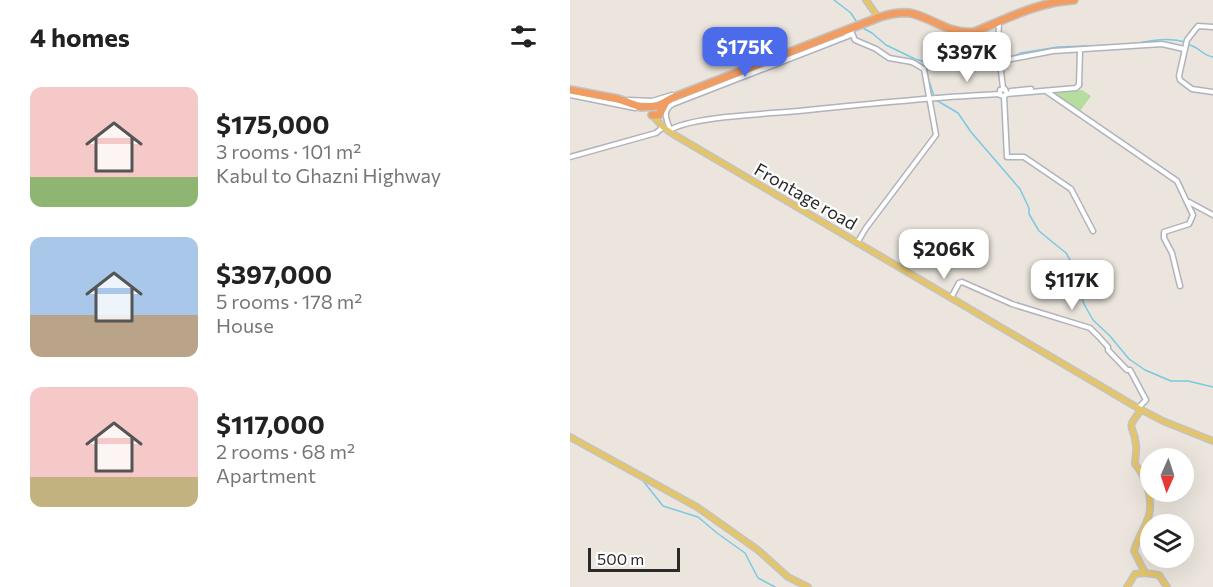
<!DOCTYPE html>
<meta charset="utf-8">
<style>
:root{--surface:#fff;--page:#f2f2f2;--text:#222;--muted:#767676;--accent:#4b6bea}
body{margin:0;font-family:Commissioner,sans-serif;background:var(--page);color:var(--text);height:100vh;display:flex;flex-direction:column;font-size:22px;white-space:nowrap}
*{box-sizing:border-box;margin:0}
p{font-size:20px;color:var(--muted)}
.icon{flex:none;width:33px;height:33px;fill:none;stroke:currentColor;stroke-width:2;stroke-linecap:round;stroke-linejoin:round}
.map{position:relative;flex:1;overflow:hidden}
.details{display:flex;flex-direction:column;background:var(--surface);width:570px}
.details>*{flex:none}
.needle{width:39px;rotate:183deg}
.fabs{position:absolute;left:570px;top:448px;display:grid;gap:12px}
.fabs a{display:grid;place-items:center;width:54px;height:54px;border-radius:50%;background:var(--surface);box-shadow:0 6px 24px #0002;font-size:30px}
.scale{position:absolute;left:18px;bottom:15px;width:92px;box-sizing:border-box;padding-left:6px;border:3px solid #2a2a2a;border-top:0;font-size:16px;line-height:21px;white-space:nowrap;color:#2a2a2a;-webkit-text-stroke:4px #fff;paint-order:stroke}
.price{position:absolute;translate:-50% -51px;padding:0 14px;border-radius:12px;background:#fff;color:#222;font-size:20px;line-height:39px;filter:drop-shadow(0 2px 3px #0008)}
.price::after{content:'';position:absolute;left:50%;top:36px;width:18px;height:14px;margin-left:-9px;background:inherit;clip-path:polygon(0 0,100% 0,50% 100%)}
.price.selected{background:var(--accent);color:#fff}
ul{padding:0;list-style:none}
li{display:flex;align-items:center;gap:18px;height:150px;padding:0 30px}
li span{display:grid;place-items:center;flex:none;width:168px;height:120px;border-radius:12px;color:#555}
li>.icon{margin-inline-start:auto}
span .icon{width:72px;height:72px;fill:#fffc;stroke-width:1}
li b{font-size:26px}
h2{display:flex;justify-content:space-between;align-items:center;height:72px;padding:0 30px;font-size:26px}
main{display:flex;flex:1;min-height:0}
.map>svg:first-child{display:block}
</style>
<main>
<section class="details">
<h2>4 homes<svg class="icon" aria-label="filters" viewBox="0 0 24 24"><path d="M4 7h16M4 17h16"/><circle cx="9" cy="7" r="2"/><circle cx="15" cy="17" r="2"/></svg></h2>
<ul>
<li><span style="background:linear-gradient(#f6c9c9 75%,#8fb573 0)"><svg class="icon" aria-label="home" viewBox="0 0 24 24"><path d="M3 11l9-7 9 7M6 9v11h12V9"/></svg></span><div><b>$175,000</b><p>3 rooms · 101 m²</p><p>Kabul to Ghazni Highway</p></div></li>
<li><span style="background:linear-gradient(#a9c7e8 65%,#b9a48a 0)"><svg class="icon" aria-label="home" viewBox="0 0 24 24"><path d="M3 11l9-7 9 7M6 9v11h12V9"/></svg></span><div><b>$397,000</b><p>5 rooms · 178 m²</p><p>House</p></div></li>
<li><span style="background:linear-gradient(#f6c9c9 75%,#c2b280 0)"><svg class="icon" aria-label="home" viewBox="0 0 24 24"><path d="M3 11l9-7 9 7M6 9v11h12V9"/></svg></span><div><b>$117,000</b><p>2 rooms · 68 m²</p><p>Apartment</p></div></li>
</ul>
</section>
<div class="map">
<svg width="643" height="587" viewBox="0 0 643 587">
<rect width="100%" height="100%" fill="#ebe5dd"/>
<path fill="#b4dd9e" d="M512,90L521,96L509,112L485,95L486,92Z"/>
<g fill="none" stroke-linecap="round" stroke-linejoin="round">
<g stroke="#79c9e4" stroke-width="1.5">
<path d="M264,0L281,13L288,24"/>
<path d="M291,27L302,33L316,45L345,59L361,64L405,60L419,57L439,58L451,53L488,47L544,45"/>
<path d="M560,44C578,42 597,36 615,42"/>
<path d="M619,45C628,46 633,56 643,57"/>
<path d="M356,70L358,64"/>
<path d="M357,75L364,96"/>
<path d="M366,100L388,113L401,132L450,189L459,208V214L469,231L496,253L503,265L505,278L514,304L523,320L540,336L559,359L575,370L601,381H618L643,387"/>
<path d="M74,482L93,506L128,517L147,533L175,553L188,578L205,587"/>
</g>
<defs>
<g id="minor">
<path d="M429,22L428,46L433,88"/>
<path d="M643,27L628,26L617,40L609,76L610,80L622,89L643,92"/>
<path d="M276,33H282L285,40L306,49L319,58L342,62L354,69L366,135L296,228L287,243"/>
<path d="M431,61L483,51L592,44L614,49"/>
<path d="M509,85L510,50"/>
<path d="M441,91L461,89"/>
<path d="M476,91L607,181L623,215L619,224L594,232V238L602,253L610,286"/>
<path d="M437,94L435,89L430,90V95L434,96L437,94L506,88L509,85"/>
<path d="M0,95L65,108"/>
<path d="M434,96L437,157H454L501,189L523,231"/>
<path d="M59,100L82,101L102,95"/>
<path d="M100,129C96,119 92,110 103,104L281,35"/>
<path d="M98,131C120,116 199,114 229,111C296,104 362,97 430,94"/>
<path d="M0,157L86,133L93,127"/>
<path d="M619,202L643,215"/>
<path d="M381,298L389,283L392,282L442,304L520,328L529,337L538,347V350L557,370H560L576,400L568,408"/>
</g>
<g id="major">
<path d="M296,0L308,17"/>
<path d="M83,116L93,127L103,134L568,408L593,421L643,441"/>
<path d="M571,410C554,432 564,422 566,445C567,451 565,458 565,464C576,477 583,498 579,515C576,527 567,538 564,551L575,573"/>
<path d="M0,437L127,507L188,550L218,577L238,587"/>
<path d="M557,587L565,574L575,573L589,575L597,587"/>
</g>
<g id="highway">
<path d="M0,90L48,99L71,107L88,106L102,98L310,17C320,14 333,11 344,14C365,20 380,34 404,32C436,19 468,2 504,0"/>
<path d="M82,115H89L95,104"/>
</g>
</defs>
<use href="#minor" stroke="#b0b3bc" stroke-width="7"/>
<use href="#major" stroke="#c3c3c3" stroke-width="8"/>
<use href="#highway" stroke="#c3c3c3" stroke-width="10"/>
<use href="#minor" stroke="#fff" stroke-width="4"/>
<use href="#major" stroke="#e4c569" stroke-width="5"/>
<use href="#highway" stroke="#f09d63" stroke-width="7"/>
</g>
<g text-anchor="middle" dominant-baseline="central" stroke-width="4.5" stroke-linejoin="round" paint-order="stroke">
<g font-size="18" fill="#2a2a2a" stroke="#fff">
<text transform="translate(236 196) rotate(30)">Frontage road</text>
</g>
</g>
</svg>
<div class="fabs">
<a><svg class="needle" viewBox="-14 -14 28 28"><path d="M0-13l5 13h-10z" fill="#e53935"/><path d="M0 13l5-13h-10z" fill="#767676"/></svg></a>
<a><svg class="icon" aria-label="layers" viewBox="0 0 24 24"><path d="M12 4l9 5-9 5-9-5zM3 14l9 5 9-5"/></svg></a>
</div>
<div class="scale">500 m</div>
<b class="price selected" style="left:175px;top:78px">$175K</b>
<b class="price" style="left:397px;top:83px">$397K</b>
<b class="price" style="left:374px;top:280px">$206K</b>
<b class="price" style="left:502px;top:311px">$117K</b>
</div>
</main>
